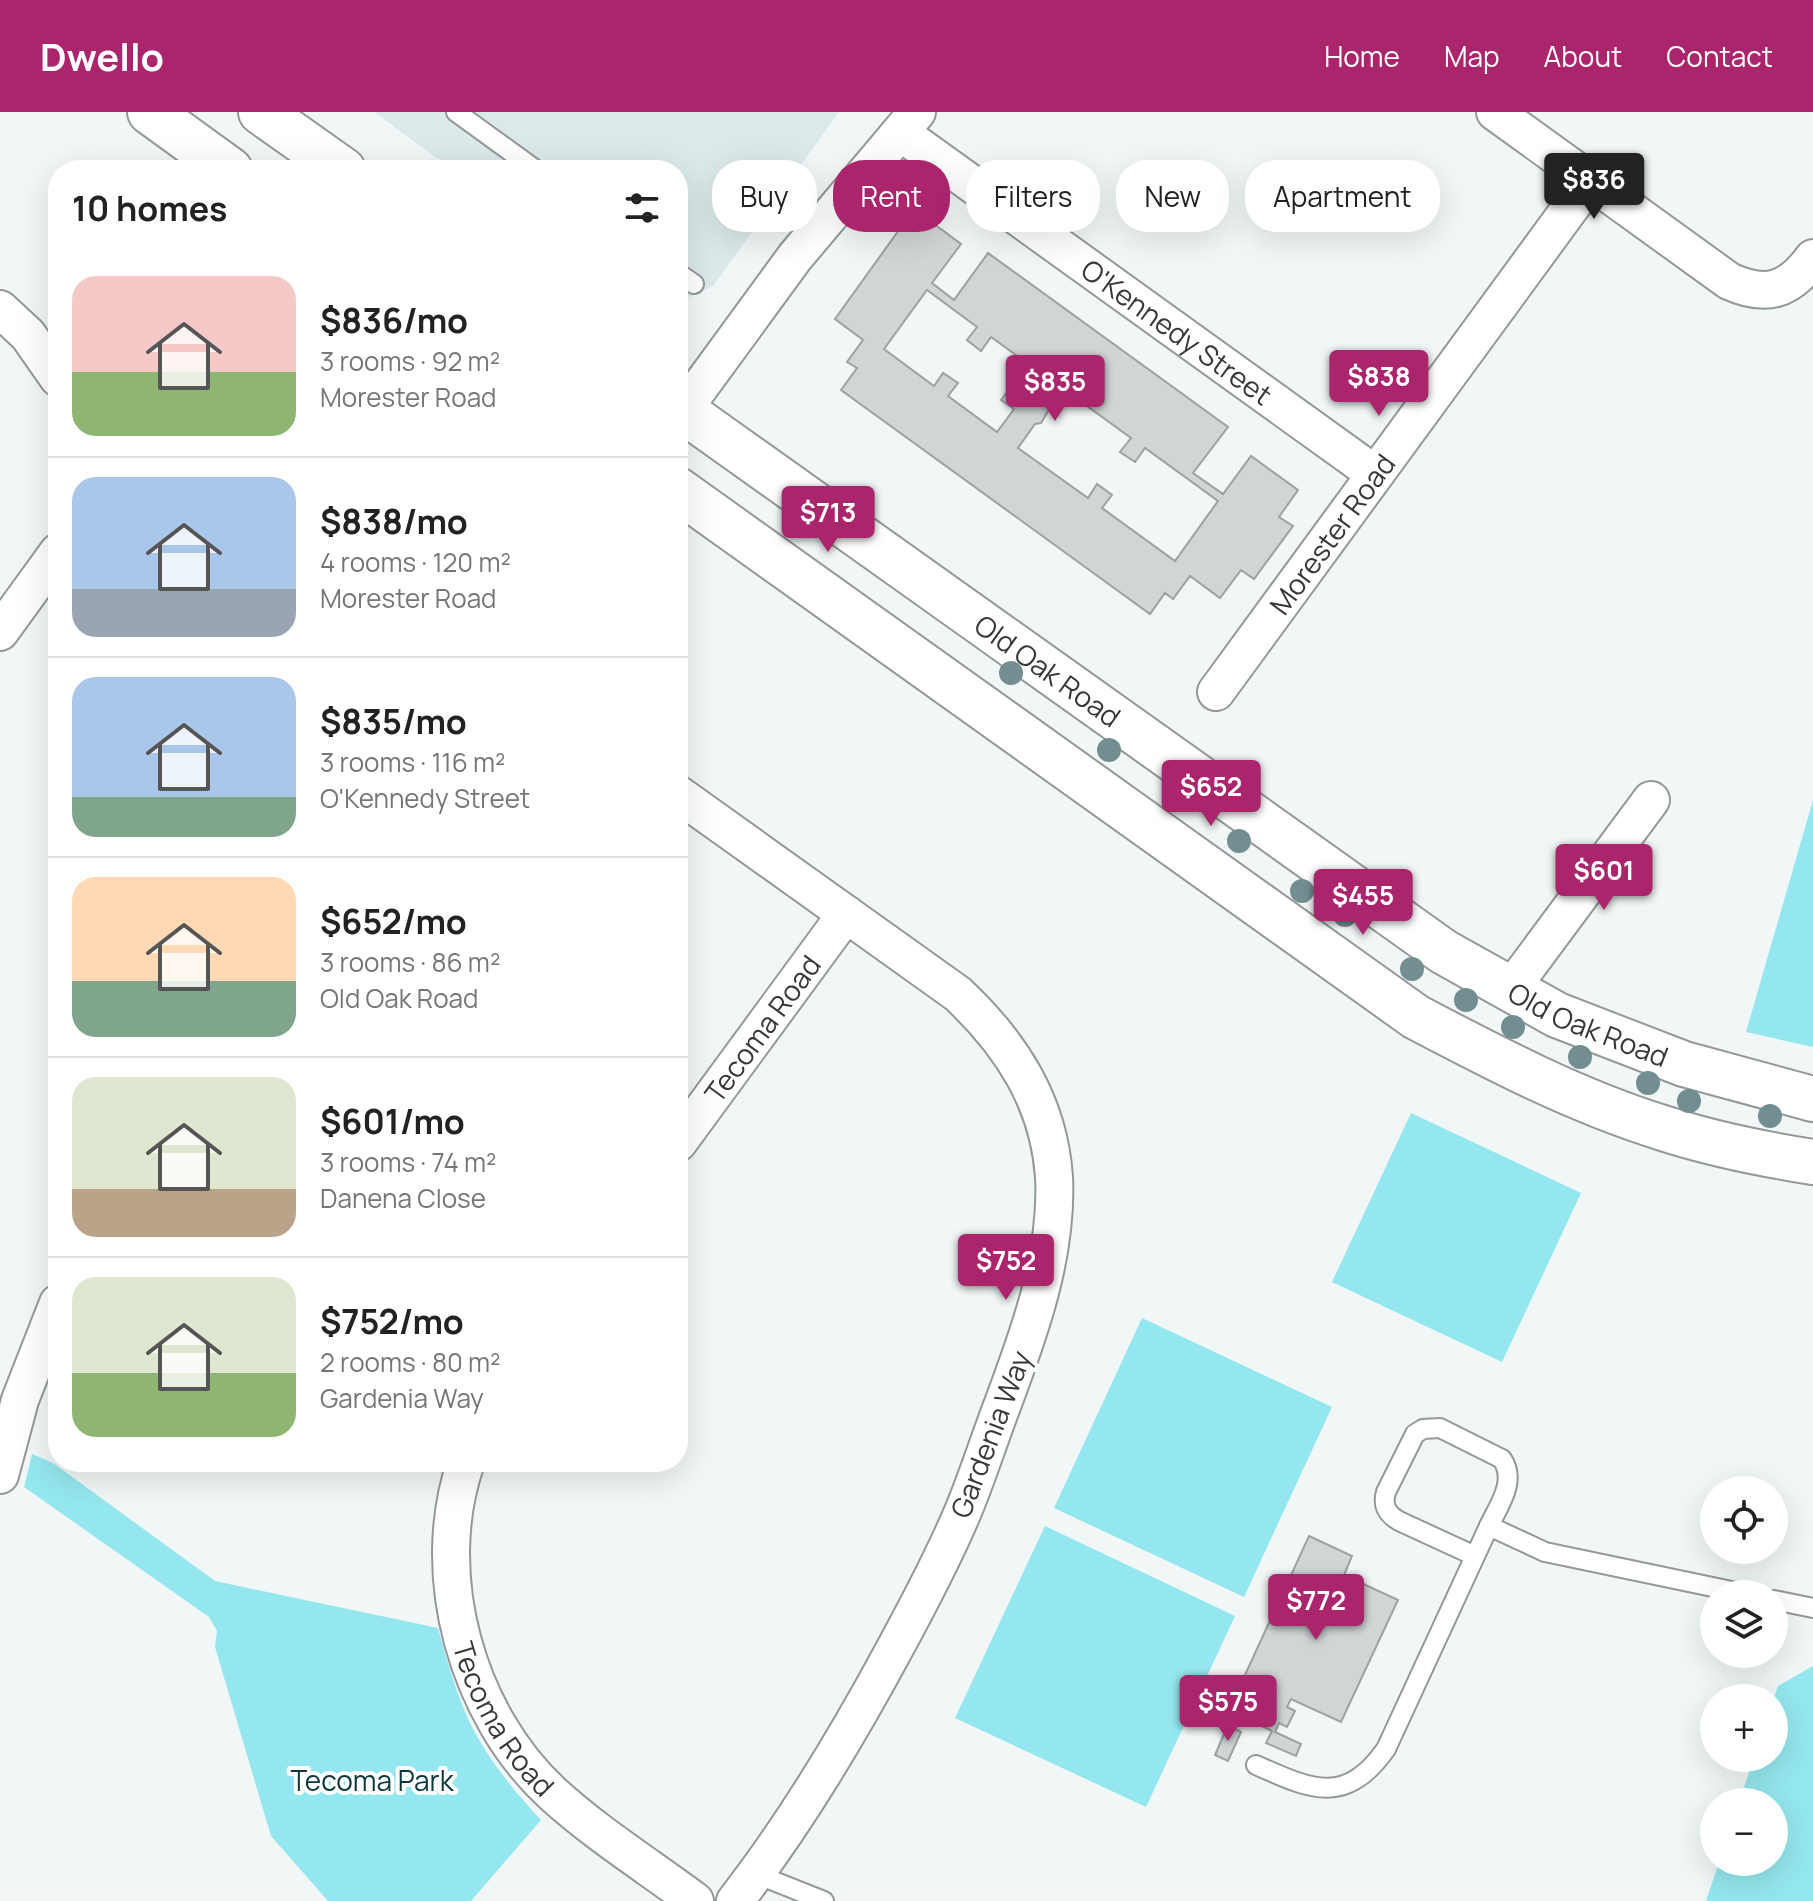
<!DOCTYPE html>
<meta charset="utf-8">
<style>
:root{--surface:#fff;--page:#f6f6f6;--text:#222;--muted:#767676;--line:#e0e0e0;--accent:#ab256d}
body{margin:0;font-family:Manrope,sans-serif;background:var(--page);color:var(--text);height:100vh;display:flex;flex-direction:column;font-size:30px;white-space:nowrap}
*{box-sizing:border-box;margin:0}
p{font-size:26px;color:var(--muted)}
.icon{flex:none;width:44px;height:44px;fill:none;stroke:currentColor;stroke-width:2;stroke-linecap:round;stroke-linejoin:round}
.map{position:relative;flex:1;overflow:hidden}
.drawer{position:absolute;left:48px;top:48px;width:640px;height:1312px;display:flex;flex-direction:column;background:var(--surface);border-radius:32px;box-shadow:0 8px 32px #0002}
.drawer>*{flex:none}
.banner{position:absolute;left:712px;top:48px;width:760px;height:72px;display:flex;gap:16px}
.controls{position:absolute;left:1700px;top:1364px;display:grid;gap:16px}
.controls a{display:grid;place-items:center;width:88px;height:88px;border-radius:50%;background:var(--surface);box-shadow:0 8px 32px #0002;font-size:40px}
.price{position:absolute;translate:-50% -68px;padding:0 18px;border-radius:8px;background:var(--accent);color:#fff;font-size:26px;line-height:52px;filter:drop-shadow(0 2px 4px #0008)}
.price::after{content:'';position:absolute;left:50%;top:48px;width:24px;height:18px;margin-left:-12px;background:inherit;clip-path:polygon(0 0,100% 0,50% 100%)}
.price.on{background:#222;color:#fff}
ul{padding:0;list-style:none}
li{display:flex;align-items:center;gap:24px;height:200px;padding:0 24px}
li+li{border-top:2px solid var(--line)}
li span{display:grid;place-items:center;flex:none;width:224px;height:160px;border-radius:24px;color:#555}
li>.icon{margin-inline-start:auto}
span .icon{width:96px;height:96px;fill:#fffc;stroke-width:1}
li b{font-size:34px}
h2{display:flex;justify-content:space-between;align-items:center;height:96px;padding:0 24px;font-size:34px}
.pill{padding:0 28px;border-radius:32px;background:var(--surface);box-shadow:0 8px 32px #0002;font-size:28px;line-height:72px}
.pill.on{background:var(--accent);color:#fff}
header{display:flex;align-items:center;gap:48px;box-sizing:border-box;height:112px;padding:0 40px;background:var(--accent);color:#fff}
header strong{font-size:38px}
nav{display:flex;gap:44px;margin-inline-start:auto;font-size:28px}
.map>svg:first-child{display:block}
</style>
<header>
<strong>Dwello</strong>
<nav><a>Home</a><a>Map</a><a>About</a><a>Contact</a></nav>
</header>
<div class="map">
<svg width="1813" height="1789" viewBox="0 0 1813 1789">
<rect width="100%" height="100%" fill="#f1f6f7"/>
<path fill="#dbe9ea" d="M374,0H839L713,174L678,190V58H453Z"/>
<g fill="#94e7ee">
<path d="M1813,688V935L1746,920Z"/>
<path d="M1411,1001L1581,1081L1502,1250L1332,1170Z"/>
<path d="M1142,1206L1332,1295L1244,1485L1054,1396Z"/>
<path d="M32,1342L53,1351L215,1469L438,1516C447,1548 456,1581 470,1611C488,1647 514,1679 541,1708L471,1789H328L271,1724L215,1535L217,1519L209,1505L24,1375Z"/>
<path d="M1045,1414L1235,1504L1146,1695L955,1606Z"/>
<path d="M1813,1554V1789H1706L1719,1750H1774V1690H1739L1754,1646H1774V1586L1778,1574Z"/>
</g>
<g fill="#d1d5d6" stroke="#9da1a1" stroke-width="2" fill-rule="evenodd">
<path d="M914,97L961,132L932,171L954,188L988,141L1228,315L1193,361L1223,382L1251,344L1298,378L1279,405L1293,414L1254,467L1241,458L1220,486L1190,464L1173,487L1165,481L1150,502L841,278L857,256L847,250L863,228L835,207ZM927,178L977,215L967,228L981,239L991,225L1041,261L1036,267L1024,257L1001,288L1014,297L997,320L948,284L958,271L943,261L934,274L884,237ZM1062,276L1131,326L1120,340L1135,350L1145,336L1218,389L1175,449L1102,396L1112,383L1097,372L1088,386L1018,336L1035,312L1041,311Z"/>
<path d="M1309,1424L1352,1444L1344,1463L1398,1488L1341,1610L1291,1587L1287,1595L1295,1599L1287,1615L1279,1611L1275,1620L1301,1632L1296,1644L1266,1631L1272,1619L1245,1606L1260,1573L1244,1565Z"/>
<path d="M1228,1613L1241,1620L1228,1649L1215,1643Z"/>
</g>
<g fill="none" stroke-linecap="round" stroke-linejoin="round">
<defs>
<g id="service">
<path d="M456,0L536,58"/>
<path d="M678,161L694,172"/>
<path d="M1475,1444L1399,1409C1387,1402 1382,1394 1386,1380L1415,1322L1423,1317L1440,1316L1502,1347C1517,1369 1499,1393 1489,1414"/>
<path d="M1774,1488L1813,1496"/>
<path d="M1256,1653C1310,1677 1345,1695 1386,1637L1489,1414L1545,1440L1746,1482"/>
<path d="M756,1762L824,1789"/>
</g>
<g id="minor">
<path d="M1495,0L1729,169C1766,186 1789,179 1813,146"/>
<path id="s1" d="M901,21L1375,362"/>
<path d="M0,197L28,223L58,266"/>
<path d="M678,305L795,145L917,0"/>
<path d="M0,520L58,440"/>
<path id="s2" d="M1216,580L1590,69"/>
<path d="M678,682L958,882C1011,932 1049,990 1054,1065C1058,1143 1029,1222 1002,1294C989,1328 978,1363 964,1397C944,1445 919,1492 894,1538C847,1625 796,1711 735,1789"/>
<path d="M1510,878L1651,688"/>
<path id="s3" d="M678,1031L846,802"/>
<path id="s4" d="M466,1350C427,1462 467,1603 553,1682C597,1722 648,1754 695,1789"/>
<path d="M0,1363L20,1288L58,1191"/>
</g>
<g id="secondary">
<path d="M150,0L230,58"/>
<path d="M261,0L343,58"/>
<path id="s5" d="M678,295L1444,840L1557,903L1684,952L1813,987"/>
<path d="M678,378L1416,905C1496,947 1576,989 1663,1016C1712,1032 1762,1042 1813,1050"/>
</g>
</defs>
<use href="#service" stroke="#949899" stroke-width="22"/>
<use href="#minor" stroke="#949899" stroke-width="40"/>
<use href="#secondary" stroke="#949899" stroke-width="48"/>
<use href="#service" stroke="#fff" stroke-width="18"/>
<use href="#minor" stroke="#fff" stroke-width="36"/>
<use href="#secondary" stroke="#fff" stroke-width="44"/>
</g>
<g fill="#728e91">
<circle cx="1011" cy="561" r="12"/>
<circle cx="1109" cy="638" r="12"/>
<circle cx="1239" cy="729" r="12"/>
<circle cx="1302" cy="779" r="12"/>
<circle cx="1345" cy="803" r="12"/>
<circle cx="1412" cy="857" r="12"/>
<circle cx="1466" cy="888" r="12"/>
<circle cx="1513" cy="915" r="12"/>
<circle cx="1580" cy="945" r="12"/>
<circle cx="1648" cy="971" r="12"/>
<circle cx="1689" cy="989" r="12"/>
<circle cx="1770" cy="1004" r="12"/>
</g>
<g text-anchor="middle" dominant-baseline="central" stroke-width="8" stroke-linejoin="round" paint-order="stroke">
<g font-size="28" fill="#373939" stroke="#fff">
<text stroke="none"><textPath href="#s1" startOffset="340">O'Kennedy Street</textPath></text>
<text stroke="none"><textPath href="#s2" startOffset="196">Morester Road</textPath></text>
<text stroke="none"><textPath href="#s5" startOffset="454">Old Oak Road</textPath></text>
<text stroke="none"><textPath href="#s5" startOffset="1102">Old Oak Road</textPath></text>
<text stroke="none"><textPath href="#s3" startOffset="142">Tecoma Road</textPath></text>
<text transform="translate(990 1322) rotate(-69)">Gardenia Way</text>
<text stroke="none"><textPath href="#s4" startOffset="270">Tecoma Road</textPath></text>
</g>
<g font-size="28" fill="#0a393d" stroke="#fff">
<text x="372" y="1668">Tecoma Park</text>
</g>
</g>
</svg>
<div class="controls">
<a><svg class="icon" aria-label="locate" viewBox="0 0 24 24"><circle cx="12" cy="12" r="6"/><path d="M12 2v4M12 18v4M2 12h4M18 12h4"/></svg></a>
<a><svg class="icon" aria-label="layers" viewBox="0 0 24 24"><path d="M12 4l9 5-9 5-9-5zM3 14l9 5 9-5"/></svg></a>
<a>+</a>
<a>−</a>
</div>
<b class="price on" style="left:1594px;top:109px">$836</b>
<b class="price" style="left:1379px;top:306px">$838</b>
<b class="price" style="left:1055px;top:311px">$835</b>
<b class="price" style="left:828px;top:442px">$713</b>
<b class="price" style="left:1211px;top:716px">$652</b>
<b class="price" style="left:1604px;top:800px">$601</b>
<b class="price" style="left:1363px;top:825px">$455</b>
<b class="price" style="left:1006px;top:1190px">$752</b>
<b class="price" style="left:1316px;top:1530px">$772</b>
<b class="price" style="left:1228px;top:1631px">$575</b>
<div class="banner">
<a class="pill">Buy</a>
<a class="pill on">Rent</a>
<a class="pill">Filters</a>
<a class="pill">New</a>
<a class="pill">Apartment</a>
</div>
<section class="drawer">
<h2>10 homes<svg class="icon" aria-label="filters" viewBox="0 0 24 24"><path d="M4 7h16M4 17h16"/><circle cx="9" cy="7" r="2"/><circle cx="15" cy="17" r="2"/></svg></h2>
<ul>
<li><span style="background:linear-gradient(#f6c9c9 60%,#8fb573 0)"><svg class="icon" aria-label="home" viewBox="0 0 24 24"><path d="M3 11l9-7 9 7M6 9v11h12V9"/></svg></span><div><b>$836/mo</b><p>3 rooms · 92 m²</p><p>Morester Road</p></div></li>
<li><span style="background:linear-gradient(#a9c7e8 70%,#9aa5b1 0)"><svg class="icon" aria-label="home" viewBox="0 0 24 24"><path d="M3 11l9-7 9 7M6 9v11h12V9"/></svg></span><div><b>$838/mo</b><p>4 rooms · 120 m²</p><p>Morester Road</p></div></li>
<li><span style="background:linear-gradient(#a9c7e8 75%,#7fa58c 0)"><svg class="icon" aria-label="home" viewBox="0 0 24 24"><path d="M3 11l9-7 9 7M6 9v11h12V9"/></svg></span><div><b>$835/mo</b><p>3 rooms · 116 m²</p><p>O'Kennedy Street</p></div></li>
<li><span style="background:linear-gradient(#ffd9b3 65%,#7fa58c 0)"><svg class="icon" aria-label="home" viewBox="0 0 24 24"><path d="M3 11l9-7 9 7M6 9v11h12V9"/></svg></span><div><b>$652/mo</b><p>3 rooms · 86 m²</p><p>Old Oak Road</p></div></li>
<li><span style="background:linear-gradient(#dfe7d0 70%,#b9a48a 0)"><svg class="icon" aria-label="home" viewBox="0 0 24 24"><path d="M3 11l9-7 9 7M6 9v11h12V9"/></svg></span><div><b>$601/mo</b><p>3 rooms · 74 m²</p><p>Danena Close</p></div></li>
<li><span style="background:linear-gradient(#dfe7d0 60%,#8fb573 0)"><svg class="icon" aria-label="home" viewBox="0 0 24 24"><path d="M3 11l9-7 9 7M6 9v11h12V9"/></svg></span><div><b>$752/mo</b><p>2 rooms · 80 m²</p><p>Gardenia Way</p></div></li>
</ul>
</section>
</div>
